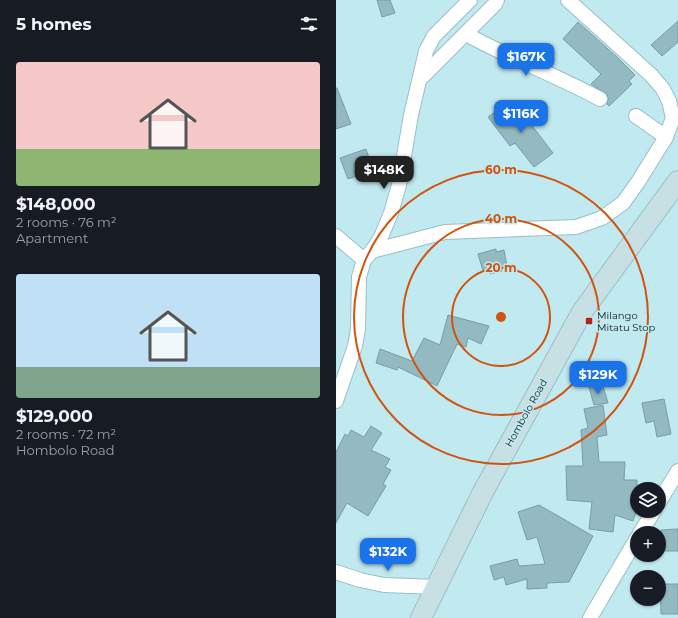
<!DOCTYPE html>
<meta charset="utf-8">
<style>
:root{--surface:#171b24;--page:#242831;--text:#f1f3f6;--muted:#9ea1a6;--accent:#1a73e8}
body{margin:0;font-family:Montserrat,sans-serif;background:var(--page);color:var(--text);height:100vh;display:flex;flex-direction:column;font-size:15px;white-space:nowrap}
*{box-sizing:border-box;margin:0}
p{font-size:13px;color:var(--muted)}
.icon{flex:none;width:22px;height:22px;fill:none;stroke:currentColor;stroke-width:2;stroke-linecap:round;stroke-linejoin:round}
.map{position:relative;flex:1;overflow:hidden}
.details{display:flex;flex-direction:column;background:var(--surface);width:336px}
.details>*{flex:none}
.controls{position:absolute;left:294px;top:482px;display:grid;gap:8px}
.controls a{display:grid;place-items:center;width:36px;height:36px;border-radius:50%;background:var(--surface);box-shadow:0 1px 3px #0004;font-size:20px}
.price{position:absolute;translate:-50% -34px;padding:0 9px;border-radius:8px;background:var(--accent);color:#fff;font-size:13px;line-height:26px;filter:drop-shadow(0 1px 2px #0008)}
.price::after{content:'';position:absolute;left:50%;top:24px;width:12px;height:9px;margin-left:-6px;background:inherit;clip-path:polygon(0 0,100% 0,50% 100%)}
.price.selected{background:#222;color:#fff}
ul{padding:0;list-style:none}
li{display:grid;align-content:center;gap:8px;height:212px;padding:0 16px}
li span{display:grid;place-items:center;height:124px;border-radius:4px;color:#555}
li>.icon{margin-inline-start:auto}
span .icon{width:72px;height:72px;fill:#fffc;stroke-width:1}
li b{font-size:17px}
h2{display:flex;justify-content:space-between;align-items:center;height:48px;padding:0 16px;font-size:17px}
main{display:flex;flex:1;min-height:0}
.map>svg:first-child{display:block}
</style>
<main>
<section class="details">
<h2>5 homes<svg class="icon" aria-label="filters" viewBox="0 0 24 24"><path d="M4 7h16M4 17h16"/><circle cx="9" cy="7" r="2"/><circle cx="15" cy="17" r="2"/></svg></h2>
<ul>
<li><span style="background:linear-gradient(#f6c9c9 70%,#8fb573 0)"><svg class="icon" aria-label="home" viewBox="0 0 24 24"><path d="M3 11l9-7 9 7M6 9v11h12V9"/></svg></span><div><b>$148,000</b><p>2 rooms · 76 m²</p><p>Apartment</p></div></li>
<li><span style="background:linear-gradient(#bfe0f5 75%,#7fa58c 0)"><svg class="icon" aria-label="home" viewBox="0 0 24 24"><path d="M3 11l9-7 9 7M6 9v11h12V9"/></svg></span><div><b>$129,000</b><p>2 rooms · 72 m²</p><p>Hombolo Road</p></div></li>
</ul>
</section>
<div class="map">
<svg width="342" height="618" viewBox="0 0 342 618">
<rect width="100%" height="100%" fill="#c1e9f0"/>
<g fill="#94bac1" stroke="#789ea5">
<path d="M41,0H54L59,13L46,17Z"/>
<path d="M342,21V42L326,56L315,45Z"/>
<path d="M242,22L282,58L299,75L293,81L296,84L273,106L271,104L272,99L271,94L255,84L265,74L227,39Z"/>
<path d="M0,88H1L15,124L0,129Z"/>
<path d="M173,102L180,112L184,110L217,153L198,167L179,143L174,146L152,117Z"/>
<path d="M30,149L37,170L12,179L4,158Z"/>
<path d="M160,249V252L168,250L171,266L165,268L166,271L154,274L152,269L147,271L142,254Z"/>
<path d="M112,315L153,326L145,344L132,338L130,347L121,344L101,386L62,367L61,370L40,363L44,349L76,361L88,338L104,345Z"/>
<path d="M266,383L272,403L258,405L253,387Z"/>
<path d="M328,399L335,434L321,437L318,421L310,423L306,403Z"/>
<path d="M267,405L271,435L261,437L263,462H289L288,480H301V509L297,521L279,515L277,532L253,529L256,502L231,500L230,466H247L245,430L252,428L248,409Z"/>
<path d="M35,426L46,433L35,450L54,459L49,467L55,470L47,484L50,486L32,516L11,503L0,523V452L9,434L12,436L15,430L28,437Z"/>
<path d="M203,505L257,536L233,582L211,583V588L191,589V579L170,585L168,577L158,580L154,566L181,559L183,566L209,564L201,537L191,540L182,512Z"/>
<path d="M342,529V551H326L325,530Z"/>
<path d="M324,584H342V614H325Z"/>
</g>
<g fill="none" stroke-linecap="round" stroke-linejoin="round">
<defs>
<g id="street">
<path d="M130,34C173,58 220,75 264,99"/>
<path d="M85,78L159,4L161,0"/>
<path d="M300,116L330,137"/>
<path d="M0,236L28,260"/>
<path d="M36,251L109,232L240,227L266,218L287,203L302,182L330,137L337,118L333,101L327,89L315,75L232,0"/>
<path d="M0,401L19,346L22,329L23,277L28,260L36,251L45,237L55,213L63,185L75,115L90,51L98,36L134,0"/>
<path d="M323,502L342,471"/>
<path d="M304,533L318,511"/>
<path d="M0,572L24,580L48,585L101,587"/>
<path d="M254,618L301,538"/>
</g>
<path id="secondary" d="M85,618L147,492L246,312L342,181"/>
</defs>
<use href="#street" stroke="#99bfc7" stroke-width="16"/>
<use href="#secondary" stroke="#99bfc7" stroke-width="22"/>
<use href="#street" stroke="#fff" stroke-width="14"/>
<use href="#secondary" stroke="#c7e0e4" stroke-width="20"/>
</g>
<g fill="none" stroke="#d2530e" stroke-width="2">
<circle cx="165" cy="317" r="49"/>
<circle cx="165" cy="317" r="98"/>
<circle cx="165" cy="317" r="147"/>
</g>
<rect fill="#b22318" stroke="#c1e9f0" stroke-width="1.5" x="249" y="317" width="8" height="8" rx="2"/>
<g text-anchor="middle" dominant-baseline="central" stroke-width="3" stroke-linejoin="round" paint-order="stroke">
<g font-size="10" fill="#0d1c1e" stroke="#c1e9f0" text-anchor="start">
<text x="261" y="315">Milango<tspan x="261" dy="12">Mitatu Stop</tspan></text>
</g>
<g font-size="10" fill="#0d1c1e" stroke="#c1e9f0">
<text transform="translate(190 413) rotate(-61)">Hombolo Road</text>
</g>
</g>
<circle cx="165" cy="317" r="6" fill="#d2530e" stroke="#c1e9f0" stroke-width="2"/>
<g font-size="12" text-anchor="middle" font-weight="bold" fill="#d2530e" stroke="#c1e9f0" stroke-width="3" stroke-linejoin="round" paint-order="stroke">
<text x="165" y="174">60 m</text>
<text x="165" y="223">40 m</text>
<text x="165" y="272">20 m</text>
</g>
</svg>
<div class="controls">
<a><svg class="icon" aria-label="layers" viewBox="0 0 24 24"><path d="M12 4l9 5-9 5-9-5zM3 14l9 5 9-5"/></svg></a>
<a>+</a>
<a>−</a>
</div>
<b class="price" style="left:190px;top:77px">$167K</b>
<b class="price" style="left:185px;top:134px">$116K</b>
<b class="price selected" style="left:48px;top:190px">$148K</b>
<b class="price" style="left:262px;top:395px">$129K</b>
<b class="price" style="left:52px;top:572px">$132K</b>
</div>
</main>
